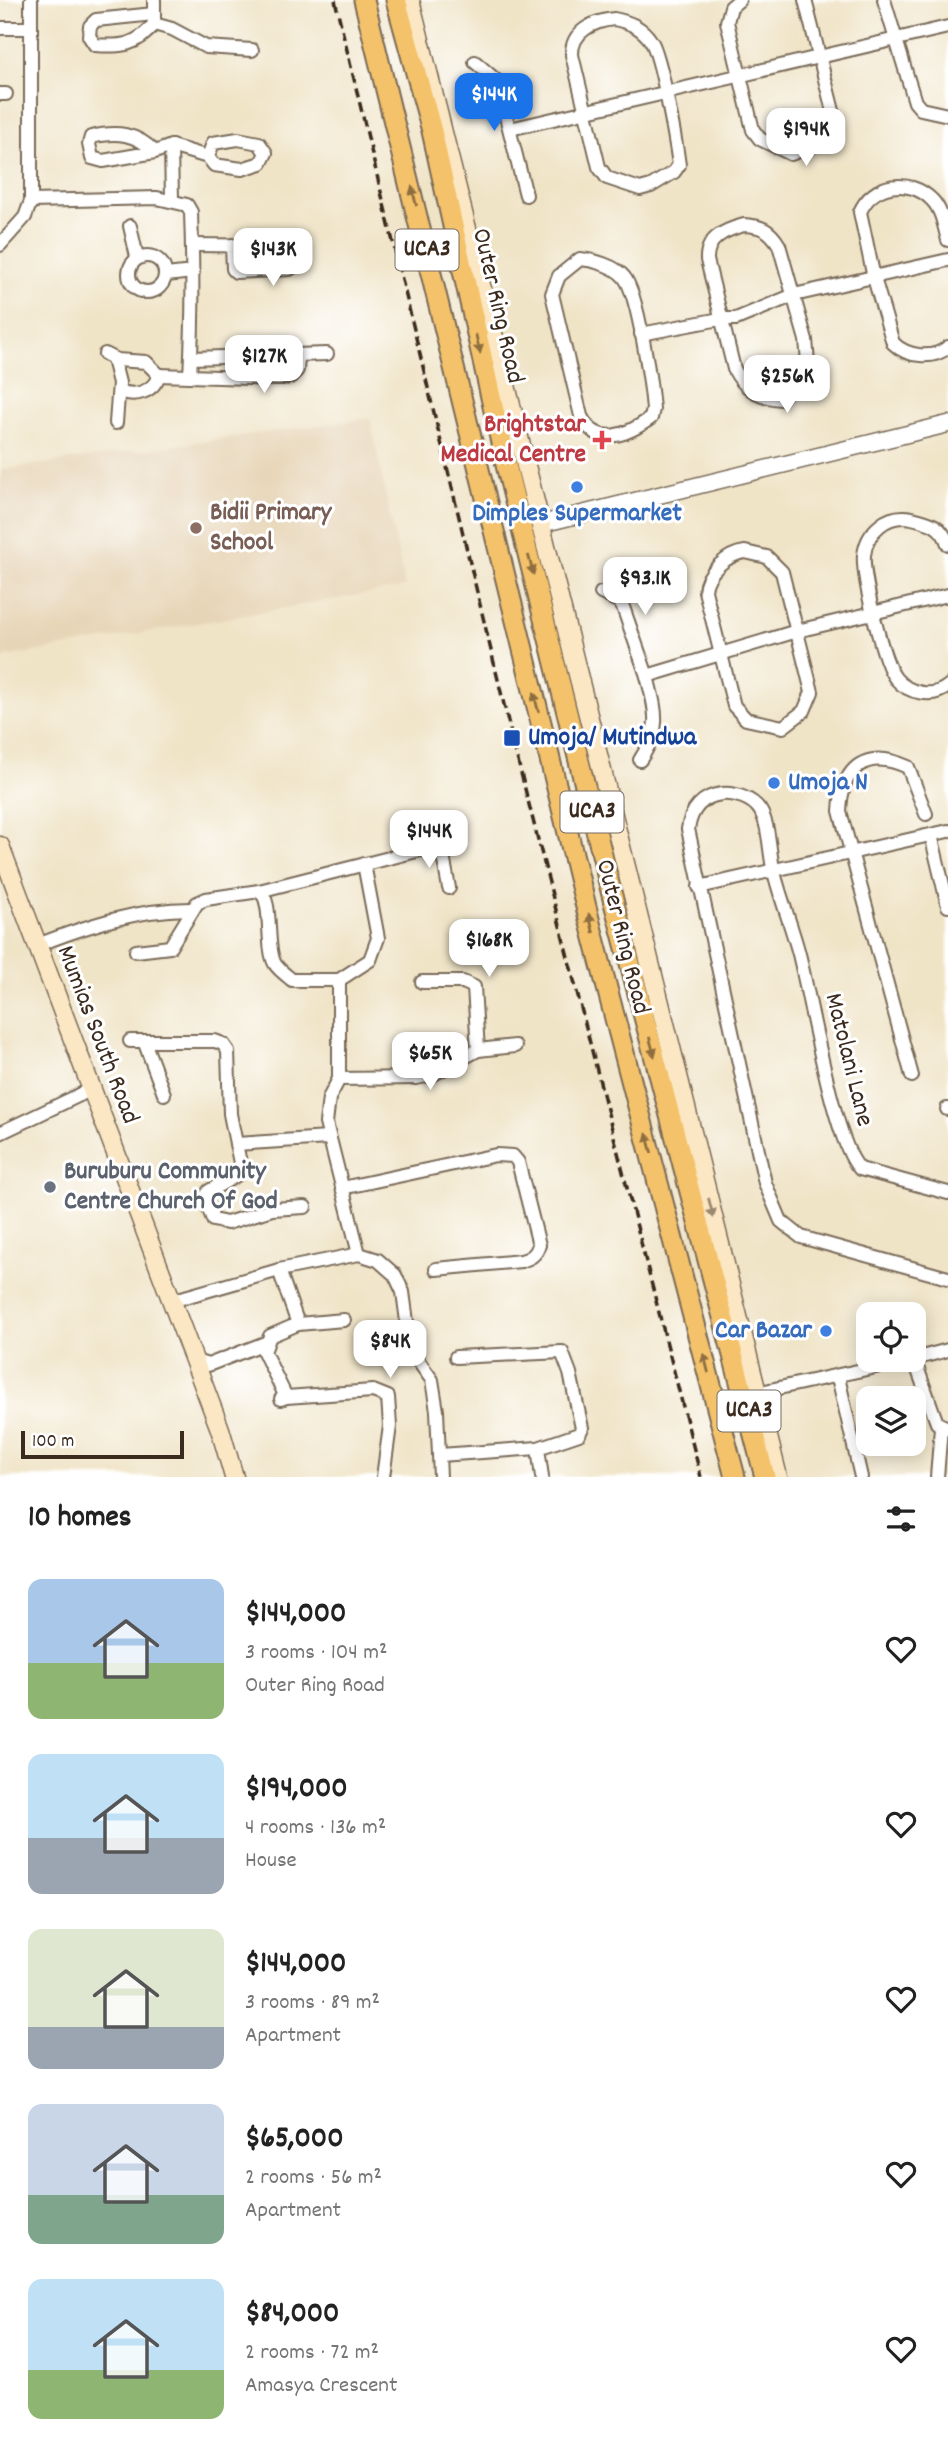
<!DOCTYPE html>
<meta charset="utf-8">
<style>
:root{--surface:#fff;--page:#f6f6f6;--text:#222;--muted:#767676;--accent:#1a73e8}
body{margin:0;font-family:Dekko,sans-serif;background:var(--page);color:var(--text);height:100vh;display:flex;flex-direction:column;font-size:26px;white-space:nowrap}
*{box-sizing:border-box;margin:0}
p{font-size:23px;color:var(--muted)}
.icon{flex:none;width:38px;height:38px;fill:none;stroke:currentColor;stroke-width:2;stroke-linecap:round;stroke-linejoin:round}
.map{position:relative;height:1477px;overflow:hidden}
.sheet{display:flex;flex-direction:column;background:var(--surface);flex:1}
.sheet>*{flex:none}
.controls{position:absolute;left:856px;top:1302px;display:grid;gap:14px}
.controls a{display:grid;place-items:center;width:70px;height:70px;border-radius:14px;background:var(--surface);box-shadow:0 4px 18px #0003;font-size:35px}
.scale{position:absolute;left:21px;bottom:18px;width:163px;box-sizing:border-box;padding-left:7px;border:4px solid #3b2a1e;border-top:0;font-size:19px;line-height:24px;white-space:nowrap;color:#3b2a1e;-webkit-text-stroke:5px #fff;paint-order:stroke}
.price{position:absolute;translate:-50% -60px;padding:0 16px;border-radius:14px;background:#fff;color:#222;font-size:23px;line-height:46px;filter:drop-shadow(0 2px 4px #0008)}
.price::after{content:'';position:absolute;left:50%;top:42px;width:21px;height:16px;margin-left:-10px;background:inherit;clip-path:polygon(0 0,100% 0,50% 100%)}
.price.active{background:var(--accent);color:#fff}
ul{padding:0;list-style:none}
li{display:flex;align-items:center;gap:21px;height:175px;padding:0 28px}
li span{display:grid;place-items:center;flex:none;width:196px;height:140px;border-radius:14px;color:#555}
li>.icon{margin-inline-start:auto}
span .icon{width:84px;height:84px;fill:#fffc;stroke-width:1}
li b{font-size:30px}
h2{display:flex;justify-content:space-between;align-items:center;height:84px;padding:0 28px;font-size:30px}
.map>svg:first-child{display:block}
</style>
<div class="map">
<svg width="948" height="1477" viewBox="0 0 948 1477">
<rect width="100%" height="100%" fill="#fff"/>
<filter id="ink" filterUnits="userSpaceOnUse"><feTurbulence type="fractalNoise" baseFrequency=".0143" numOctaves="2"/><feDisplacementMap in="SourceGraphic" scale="14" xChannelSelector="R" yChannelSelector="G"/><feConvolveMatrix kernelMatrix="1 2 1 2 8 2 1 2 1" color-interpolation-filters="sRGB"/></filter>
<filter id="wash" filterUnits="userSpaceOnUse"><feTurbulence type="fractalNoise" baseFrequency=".00686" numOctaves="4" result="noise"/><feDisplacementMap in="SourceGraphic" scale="28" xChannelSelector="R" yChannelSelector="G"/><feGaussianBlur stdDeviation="1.57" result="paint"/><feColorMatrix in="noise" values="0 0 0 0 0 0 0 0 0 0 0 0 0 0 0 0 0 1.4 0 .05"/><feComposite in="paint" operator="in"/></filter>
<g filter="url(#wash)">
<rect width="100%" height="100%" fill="#f0e4c7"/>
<path fill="#e7d5b7" d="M370,418L405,587L0,658V470Z"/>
</g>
<g filter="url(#ink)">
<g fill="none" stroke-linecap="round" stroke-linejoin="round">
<defs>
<g id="minor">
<path d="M154,0V24L172,29L206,47L252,50"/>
<path d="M739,0L731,7L727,22L753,130L760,139L791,154L814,145L835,119L805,0"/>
<path d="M884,0L915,102L921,109L948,115"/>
<path d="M614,19C629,22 642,27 651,41C661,56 676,143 679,165L674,172L651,186L640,189L607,178L599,167L572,55C571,32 593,21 614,19Z"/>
<path d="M154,24C137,46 121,47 95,45L89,36L90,26L96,20L154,14"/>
<path d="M0,28H30"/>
<path d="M475,62L497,81L526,195"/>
<path d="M0,94H6"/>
<path d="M510,129L948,27"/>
<path d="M171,146L172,199"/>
<path d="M155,152C136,133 117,131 91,137L89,144L92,158L103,161L155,152L171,146L208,157L213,143L238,139L259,143L266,153L261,163L242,169L214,165L208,157"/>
<path d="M31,201L157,198L187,205L191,212C193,267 193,322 190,376"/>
<path d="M744,225C762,226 770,230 779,245L806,340L808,362L781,399C759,397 744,389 734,369L707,260C706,238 725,230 744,225Z"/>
<path d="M130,226L137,257"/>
<path d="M948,240C944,226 942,210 932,200C910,177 872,183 860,212L874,278L893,343C907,357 933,360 948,347"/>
<path d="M0,245L25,217L31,201V0"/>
<path d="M192,245L286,246L290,250V269L236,272L233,269L232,245"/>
<circle cx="147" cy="274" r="18"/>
<path d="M580,259C594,260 615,266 624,277C638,293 651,385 653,409L651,418C629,434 597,449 581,416L552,294L559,276Z"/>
<path d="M166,275L193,272"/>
<path d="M641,334L720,319H736L794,295L948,260"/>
<path d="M105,354L117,360L146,362L159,375"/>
<path d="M191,358L327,354"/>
<path d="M113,359L119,383L116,423"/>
<path d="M159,375L278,379L290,377L297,370L298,357"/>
<path d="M119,391C135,397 153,393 159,375"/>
<path d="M948,544C942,525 929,522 912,518C887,513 867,531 864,555C862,576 883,664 896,679C908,693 933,699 948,686"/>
<path d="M745,552L767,557L782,572L812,692L804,711L783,727L746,719L734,706L705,591C706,573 727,554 745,552Z"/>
<path d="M601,593L618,601L623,607L647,676"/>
<path d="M640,760C662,727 656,712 647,676L797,631L948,595"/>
<path d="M931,835L948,906"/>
<path d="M441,845L449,888"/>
<path d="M699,887L948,831"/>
<path d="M259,891L460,840"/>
<path d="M35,946C86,926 137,909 191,909"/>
<path d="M136,951L170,947L197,903L206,899L259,891C274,899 265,947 275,964C279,970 286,975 292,980H339L370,960L378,938L364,864"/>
<path d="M339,980V1079L329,1098L326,1123L359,1254"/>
<path d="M422,982H463L474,987L478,1050"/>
<path d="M130,1041H215L223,1044L228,1051L230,1114L240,1163L237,1175L209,1191L205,1198L213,1220L227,1223L272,1209L305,1207"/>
<path d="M144,1041L164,1094"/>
<path d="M912,1076L840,811C842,766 867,748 908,767L926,814"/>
<path d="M339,1079L416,1078L432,1075L478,1050L515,1046"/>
<path d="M947,1109H948"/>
<path d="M0,1133L90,1090"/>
<path d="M236,1144L328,1138"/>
<path d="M342,1188L496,1155L513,1156L518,1162L539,1245C536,1255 531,1258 521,1261L436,1269"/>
<path d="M948,1193L860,1169C834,1144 810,997 799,954C792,927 781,900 774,872C769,854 770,826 760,810C752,798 735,793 722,794C702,796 691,810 688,829L765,1183L781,1221L801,1237L948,1278"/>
<path d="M279,1270L298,1324"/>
<path d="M171,1301L279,1270L359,1254L378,1260L395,1275L403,1292L411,1351L432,1380L437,1411L440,1477"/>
<path d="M914,1359L937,1423L948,1428"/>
<path d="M914,1359L948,1350"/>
<path d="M192,1360L208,1365L265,1343"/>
<path d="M838,1377L861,1477"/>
<path d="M756,1393L908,1360"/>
<path d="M286,1397L373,1391L388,1397L390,1426L383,1477"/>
<path d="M281,1399L286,1397L264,1352L270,1336L298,1324L344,1320"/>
<path d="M538,1448L542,1477"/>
<path d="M440,1455L538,1448L579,1434L582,1428L570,1373L562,1352L456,1357"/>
<path d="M937,1477L941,1427"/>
</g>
<path id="tertiary" d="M541,524L948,424"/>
<g id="secondary">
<path d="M410,0L778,1477"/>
<path d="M0,846L220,1429L234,1477"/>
</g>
<g id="primary">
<path d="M364,0L590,923L735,1477"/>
<path d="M396,0L432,131L506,465L612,895L765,1477"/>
</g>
</defs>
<use href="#minor" stroke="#7a6b59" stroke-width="16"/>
<use href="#tertiary" stroke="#7a6b59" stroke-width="19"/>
<use href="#secondary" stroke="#7a6b59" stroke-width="21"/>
<use href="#primary" stroke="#7a6b59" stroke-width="23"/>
<use href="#minor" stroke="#fff" stroke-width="12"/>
<use href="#tertiary" stroke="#fff" stroke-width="16"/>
<use href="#secondary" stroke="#fbe7c3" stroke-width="18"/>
<use href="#primary" stroke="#f4c26a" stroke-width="19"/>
<path stroke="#3b2a1e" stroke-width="3.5" stroke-dasharray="10 5" stroke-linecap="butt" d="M335,0L512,738L701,1477"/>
</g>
<defs><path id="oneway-solid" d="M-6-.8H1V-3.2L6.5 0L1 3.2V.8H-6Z" transform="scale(1.75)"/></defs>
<g fill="#8e6e40">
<use href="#oneway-solid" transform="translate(414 196) rotate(-104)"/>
<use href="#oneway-solid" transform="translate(478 344) rotate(77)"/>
<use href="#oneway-solid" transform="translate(531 565) rotate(75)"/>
<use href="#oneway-solid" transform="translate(536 702) rotate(-104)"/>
<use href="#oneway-solid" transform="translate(591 923) rotate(-104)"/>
<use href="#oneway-solid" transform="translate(652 1047) rotate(75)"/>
<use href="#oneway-solid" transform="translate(649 1143) rotate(-105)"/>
<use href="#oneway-solid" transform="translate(706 1363) rotate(-104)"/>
</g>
<use fill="#9b8870" href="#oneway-solid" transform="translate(711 1208) rotate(76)"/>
</g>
<path fill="#e0444e" stroke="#fff" stroke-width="2.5" d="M598.5 429.5h7v7h7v7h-7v7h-7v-7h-7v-7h7z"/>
<g fill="#3f7fe0" stroke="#fff" stroke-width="2.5">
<circle cx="577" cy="487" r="7"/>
<circle cx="774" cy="783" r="7"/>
<circle cx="826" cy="1331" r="7"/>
</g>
<circle fill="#8d6e63" stroke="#fff" stroke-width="2.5" cx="196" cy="528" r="7"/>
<rect fill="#1a4fb4" stroke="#fff" stroke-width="2.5" x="503" y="729" width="18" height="18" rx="3.5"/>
<circle fill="#6b7280" stroke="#fff" stroke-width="2.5" cx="50" cy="1187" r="7"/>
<g text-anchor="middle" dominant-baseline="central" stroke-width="6" stroke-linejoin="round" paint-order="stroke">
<g fill="#fff" stroke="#766a62" stroke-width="2">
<rect x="395.5" y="229.5" width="63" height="41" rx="5"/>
<rect x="560.5" y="791.5" width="63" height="41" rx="5"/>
<rect x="717.5" y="1390.5" width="63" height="41" rx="5"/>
</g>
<g font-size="24" font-weight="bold" fill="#3b2a1e">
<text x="427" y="250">UCA3</text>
<text x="592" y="812">UCA3</text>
<text x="749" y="1411">UCA3</text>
</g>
<g font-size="26" fill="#3b2a1e" stroke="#fff">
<text transform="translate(497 306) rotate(77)">Outer Ring Road</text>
<text transform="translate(622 937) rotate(76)">Outer Ring Road</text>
<text transform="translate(97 1035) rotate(69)">Mumias South Road</text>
<text transform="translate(848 1060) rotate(76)">Matolani Lane</text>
</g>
<g font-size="26" font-weight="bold" fill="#be3a42" stroke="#fff" text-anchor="end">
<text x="586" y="425">Brightstar<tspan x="586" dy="30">Medical Centre</tspan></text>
</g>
<g font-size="26" font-weight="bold" fill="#785e54" stroke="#fff" text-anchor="start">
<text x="210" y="513">Bidii Primary<tspan x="210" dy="30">School</tspan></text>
</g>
<g font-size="26" font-weight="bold" fill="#366cbe" stroke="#fff">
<text x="577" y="514">Dimples Supermarket</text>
<text x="788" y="783" text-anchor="start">Umoja N</text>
<text x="812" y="1331" text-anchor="end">Car Bazar</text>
</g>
<g font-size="26" font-weight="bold" fill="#164399" stroke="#fff" text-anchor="start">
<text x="528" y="738">Umoja/ Mutindwa</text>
</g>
<g font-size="26" font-weight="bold" fill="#5b616d" stroke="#fff" text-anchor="start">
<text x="64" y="1172">Buruburu Community<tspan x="64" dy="30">Centre Church Of God</tspan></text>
</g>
</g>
</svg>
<div class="controls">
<a><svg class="icon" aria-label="locate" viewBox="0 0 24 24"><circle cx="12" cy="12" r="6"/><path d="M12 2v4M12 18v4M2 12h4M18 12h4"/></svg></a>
<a><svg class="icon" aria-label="layers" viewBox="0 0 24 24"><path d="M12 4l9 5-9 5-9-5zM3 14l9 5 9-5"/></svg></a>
</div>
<div class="scale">100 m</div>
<b class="price active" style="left:494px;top:133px">$144K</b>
<b class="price" style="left:806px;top:168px">$194K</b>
<b class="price" style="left:273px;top:288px">$143K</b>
<b class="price" style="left:264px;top:395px">$127K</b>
<b class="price" style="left:787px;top:415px">$256K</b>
<b class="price" style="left:645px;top:617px">$93.1K</b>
<b class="price" style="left:429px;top:870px">$144K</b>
<b class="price" style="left:489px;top:979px">$168K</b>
<b class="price" style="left:430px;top:1092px">$65K</b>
<b class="price" style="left:390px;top:1380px">$84K</b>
</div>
<section class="sheet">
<h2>10 homes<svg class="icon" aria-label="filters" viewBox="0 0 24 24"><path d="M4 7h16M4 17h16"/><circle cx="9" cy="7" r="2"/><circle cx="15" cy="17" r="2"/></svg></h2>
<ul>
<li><span style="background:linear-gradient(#a9c7e8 60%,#8fb573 0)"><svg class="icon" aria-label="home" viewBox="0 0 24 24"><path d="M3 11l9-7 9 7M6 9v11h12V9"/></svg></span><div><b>$144,000</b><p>3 rooms · 104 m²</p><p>Outer Ring Road</p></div><svg class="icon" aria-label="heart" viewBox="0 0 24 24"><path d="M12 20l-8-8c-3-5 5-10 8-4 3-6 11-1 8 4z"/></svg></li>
<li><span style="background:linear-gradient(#bfe0f5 60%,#9aa5b1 0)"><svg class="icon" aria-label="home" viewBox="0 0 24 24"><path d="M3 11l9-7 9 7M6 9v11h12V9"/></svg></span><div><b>$194,000</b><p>4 rooms · 136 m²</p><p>House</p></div><svg class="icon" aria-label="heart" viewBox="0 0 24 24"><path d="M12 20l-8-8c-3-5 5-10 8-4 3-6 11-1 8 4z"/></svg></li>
<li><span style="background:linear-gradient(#dfe7d0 70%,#9aa5b1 0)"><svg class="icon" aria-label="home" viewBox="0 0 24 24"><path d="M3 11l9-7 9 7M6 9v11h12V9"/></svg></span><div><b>$144,000</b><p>3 rooms · 89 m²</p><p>Apartment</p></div><svg class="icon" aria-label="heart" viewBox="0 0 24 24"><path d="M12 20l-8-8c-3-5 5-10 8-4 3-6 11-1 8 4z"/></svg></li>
<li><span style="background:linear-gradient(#c9d6e8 65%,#7fa58c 0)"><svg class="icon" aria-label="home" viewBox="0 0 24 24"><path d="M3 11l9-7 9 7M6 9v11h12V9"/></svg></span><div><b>$65,000</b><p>2 rooms · 56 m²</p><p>Apartment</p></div><svg class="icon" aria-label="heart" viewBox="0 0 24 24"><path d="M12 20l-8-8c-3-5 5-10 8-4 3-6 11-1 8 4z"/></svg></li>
<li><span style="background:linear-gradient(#bfe0f5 65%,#8fb573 0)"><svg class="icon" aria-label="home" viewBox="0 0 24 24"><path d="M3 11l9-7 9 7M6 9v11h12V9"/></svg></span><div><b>$84,000</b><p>2 rooms · 72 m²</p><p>Amasya Crescent</p></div><svg class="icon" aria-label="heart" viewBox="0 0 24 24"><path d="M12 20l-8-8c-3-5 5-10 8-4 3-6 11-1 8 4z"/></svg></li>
</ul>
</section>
